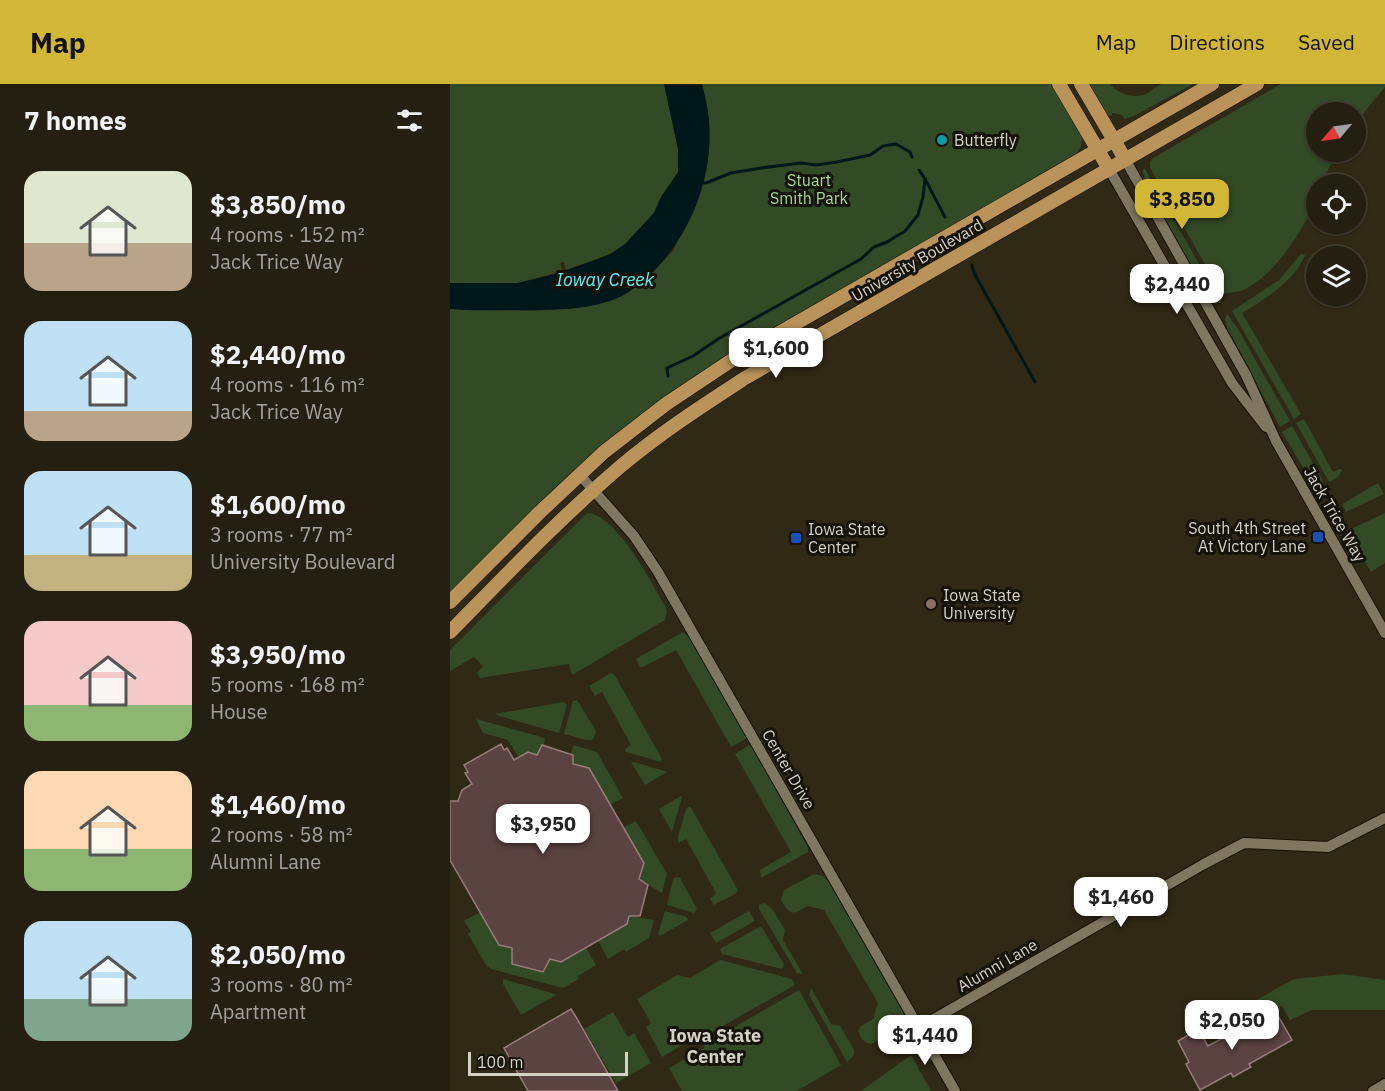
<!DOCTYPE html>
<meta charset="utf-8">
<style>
:root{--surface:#241f10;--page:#2c2719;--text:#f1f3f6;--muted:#a3a29f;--line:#413d30;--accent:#d2b635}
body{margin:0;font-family:"IBM Plex Sans",sans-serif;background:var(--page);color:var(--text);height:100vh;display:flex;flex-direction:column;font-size:22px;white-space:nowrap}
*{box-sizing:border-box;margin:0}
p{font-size:20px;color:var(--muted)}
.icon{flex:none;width:33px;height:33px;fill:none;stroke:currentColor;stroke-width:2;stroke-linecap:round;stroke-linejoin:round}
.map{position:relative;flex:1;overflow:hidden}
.sheet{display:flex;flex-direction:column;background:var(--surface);width:450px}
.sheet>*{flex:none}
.needle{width:39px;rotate:241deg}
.fabs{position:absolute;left:856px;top:18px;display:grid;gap:12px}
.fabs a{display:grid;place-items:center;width:60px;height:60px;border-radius:50%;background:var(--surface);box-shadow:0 2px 4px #0004,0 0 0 2px var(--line);font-size:30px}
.scale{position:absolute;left:18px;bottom:15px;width:160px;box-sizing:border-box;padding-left:6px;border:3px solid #d5d1c5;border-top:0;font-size:16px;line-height:21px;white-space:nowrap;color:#d5d1c5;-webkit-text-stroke:4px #15120a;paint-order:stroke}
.price{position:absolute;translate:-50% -51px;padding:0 14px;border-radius:12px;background:#fff;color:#222;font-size:20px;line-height:39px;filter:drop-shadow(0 2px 3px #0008)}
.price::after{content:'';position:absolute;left:50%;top:36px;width:18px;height:14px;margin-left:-9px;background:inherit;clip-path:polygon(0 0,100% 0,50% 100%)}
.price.selected{background:var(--accent);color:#111}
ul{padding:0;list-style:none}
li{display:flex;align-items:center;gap:18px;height:150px;padding:0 24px}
li span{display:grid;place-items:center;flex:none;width:168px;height:120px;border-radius:18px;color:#555}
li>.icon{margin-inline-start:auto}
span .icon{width:72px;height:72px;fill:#fffc;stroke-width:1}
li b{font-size:26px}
h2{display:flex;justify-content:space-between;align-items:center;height:72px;padding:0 24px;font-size:26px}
header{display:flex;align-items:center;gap:36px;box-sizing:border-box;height:84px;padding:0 30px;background:var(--accent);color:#111}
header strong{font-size:28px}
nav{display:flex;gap:33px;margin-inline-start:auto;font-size:21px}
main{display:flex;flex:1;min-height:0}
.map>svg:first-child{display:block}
</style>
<header>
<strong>Map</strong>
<nav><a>Map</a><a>Directions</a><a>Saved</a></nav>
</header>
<main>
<section class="sheet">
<h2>7 homes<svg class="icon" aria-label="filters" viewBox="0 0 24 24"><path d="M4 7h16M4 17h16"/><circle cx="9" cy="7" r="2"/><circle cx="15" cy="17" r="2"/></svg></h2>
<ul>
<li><span style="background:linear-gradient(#dfe7d0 60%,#b9a48a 0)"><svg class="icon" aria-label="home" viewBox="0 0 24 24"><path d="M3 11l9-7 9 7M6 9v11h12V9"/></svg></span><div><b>$3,850/mo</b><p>4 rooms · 152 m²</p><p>Jack Trice Way</p></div></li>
<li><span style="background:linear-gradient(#bfe0f5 75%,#b9a48a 0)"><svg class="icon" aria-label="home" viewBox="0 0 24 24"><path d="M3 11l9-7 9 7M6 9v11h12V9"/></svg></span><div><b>$2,440/mo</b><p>4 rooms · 116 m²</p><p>Jack Trice Way</p></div></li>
<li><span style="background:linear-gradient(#bfe0f5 70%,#c2b280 0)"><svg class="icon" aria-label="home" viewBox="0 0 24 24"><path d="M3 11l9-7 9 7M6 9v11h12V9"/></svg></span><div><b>$1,600/mo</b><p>3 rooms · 77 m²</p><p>University Boulevard</p></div></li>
<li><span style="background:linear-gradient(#f6c9c9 70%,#8fb573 0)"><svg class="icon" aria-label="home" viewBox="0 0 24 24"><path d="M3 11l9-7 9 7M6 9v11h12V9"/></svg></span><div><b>$3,950/mo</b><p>5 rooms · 168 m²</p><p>House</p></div></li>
<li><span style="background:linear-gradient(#ffd9b3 65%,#8fb573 0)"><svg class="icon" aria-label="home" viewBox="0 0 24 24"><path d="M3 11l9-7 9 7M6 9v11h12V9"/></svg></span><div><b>$1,460/mo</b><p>2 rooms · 58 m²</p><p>Alumni Lane</p></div></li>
<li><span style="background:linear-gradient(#bfe0f5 65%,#7fa58c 0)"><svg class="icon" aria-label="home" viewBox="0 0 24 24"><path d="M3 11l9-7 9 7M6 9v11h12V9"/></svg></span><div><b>$2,050/mo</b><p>3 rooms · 80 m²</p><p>Apartment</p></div></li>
</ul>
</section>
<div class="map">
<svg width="935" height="1007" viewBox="0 0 935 1007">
<rect width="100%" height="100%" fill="#302915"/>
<g fill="#334a26">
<path d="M0,0H214L228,65V88L211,113L204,129L174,161L160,170L116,186L114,178L110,179L112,187L68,199H0Z"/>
<path d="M252,0H604L632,53L631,62L626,70L153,361L104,405L0,510V225L83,227L134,223L187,203L224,166L257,78L259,37Z"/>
<path d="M638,0H660C669,10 682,15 696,10C702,7 707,1 713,0C722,0 734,0 743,0L684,32L674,35L672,31L663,29L660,32L657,30Z"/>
<path d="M831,0H935V3L906,38V28H867V68H888L870,100H867C867,132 821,198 790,207C784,209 778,208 772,210L700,84V78L703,74Z"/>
<path d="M695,85L768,213L771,219H766L760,215L699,107L692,86Z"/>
<path d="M851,170L855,171C845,197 815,215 792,229L851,330L844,335L782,227L829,196Z"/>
<path d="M777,230L788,245L840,337L830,343L777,243L775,235Z"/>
<path d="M854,335L883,388L890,385L892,386L888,393L879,398L846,339Z"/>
<path d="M842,342L873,397L874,400L866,399L860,395L832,348Z"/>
<path d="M928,399L934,410L896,428L892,420Z"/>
<path d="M137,429C165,429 202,499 215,522L217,527L215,536L124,590H121L119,580L30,594L27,589L33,582L24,573L0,587V566Z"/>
<path d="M935,429V479L921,488L897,447Z"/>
<path d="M233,548L240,554L297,654L281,663L226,566L193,583H190L186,575Z"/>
<path d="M161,589L164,590L212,675L211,678L176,668L175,665L181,661L152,608L145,612L139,602Z"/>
<path d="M127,616L146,647L145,652L142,656H136L114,650L123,617Z"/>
<path d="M113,618L116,619L117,621L109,649L49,632L45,630Z"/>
<path d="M26,635L95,654L94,661H92L87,671L78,668L69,674L58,656L33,649Z"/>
<path d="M301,660L358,764V768L311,794L310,786L341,768L285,670Z"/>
<path d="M123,661L147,668L173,714L159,721L139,685L123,680V671L121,670Z"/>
<path d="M181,678H184L217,688L195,701Z"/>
<path d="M231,712L232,713L222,748L209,725Z"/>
<path d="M240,722L288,806L285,810L264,821L260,815L266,809L236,755L228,759V753L236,725Z"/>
<path d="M186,737L217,790L212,809L189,795L194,779L173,744Z"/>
<path d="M364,790L373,792L379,798L453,928L455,934L453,941L422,960C414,959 411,955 408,947L411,942L423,935L428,919L374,826L358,822C344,830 340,833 331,816L334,806Z"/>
<path d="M226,793L230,794L245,821L247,825L244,829L217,821L223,795Z"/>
<path d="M315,819L323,826L335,846L333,856L353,890L347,889L309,825V821Z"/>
<path d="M215,827L237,833L238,836L210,852L208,850Z"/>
<path d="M299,827L305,837L266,859L260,849Z"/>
<path d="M30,828L49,861L62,864L63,880L93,888L100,875L136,864L146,881L128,892L129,895L113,904L41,885L36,881L18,850L21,848L14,837Z"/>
<path d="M179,832L204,836L199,854L176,868L174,865L158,875L148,857L177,840Z"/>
<path d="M311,842L334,880L332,885L272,870L270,865Z"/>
<path d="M270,876L342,895L345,901L250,955L248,952L212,973L196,943L201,939L187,915L227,891L240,894Z"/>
<path d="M893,890L935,896V926H862L840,936L832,922L824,927L822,925L775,951L768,937L844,895Z"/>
<path d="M53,895L105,910L106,911L71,931L53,900Z"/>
<path d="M361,904L381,940L390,942L404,966V971L397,978L359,911Z"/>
<path d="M349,906L391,981L347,1007H232L219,984L255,964L253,961Z"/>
<path d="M163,928L178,953L184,949L201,979L166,999L134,945Z"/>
<path d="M461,971L481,1007H411Z"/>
</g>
<path fill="#00171a" d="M214,0H252C255,12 258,24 259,36C264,92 241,151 201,190C189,201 176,212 160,217C129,227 96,226 64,226C43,226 22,227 0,225V199H68L101,191L143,177L160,170L174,161L204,129L211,113L228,88V65Z"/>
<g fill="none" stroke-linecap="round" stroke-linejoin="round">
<g stroke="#00171a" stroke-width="3">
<path d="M475,95L495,133"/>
<path d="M250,99H256L281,89L311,84L351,79L366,81L387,78L420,71L433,62L446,60L460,68L462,73"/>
<path d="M522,181L524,189L585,298"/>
<path d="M218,292L217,284L243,272L268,255L411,175L424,163L437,158L455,147L468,131L473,113L475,95L469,86"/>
</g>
</g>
<g fill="#5b4342" stroke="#987d7b" stroke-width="1.5">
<path d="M51,660L54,666L57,664L64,676L78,668L87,671L92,661L123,671V680L139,684L194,779L189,795L198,801L190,832H179L177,840L111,878L100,875L93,888L62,880V864L49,861L0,776V717H8L12,706L22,700L15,689L18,688L14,681Z"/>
<path d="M121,925L126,933L168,1007H78L54,964Z"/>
<path d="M827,930L842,956L799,980L801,983L783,993L781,989L750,1006L736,980L739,978L728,957L748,945L758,962L782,949L785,954Z"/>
</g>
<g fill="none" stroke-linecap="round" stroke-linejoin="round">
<defs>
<g id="minor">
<path d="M675,75L796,291L826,357L935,549"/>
<path d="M659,85L782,299L816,343"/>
<path d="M129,390L184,452L208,488L505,1007"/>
<path d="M470,943L754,780L794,759L878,763L935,734"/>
<path d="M923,1007L935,1000"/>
</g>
<g id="major">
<path d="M609,0L659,85"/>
<path d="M631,0L675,75"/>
<path d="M0,518L90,428L154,368L216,320L282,276L762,0"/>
<path d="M0,548C56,491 111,433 171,382C210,349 252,322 295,294L807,0"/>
</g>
</defs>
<use href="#minor" stroke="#181101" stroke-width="12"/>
<use href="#major" stroke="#181101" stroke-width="15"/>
<use href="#minor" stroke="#807761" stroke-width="10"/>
<use href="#major" stroke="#b99359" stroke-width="14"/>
</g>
<circle fill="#0f9aa8" stroke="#15120a" stroke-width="2" cx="492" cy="56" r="6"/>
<g fill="#1a4fb4" stroke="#15120a" stroke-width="2">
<rect x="862" y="447" width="12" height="12" rx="3"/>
<rect x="340" y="448" width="12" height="12" rx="3"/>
</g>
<circle fill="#8d6e63" stroke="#15120a" stroke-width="2" cx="481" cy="520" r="6"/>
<g text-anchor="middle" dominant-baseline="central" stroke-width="6" stroke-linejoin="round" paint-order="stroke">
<g font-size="16" fill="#d5d1c5" stroke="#15120a" text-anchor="start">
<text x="504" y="56">Butterfly</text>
<text x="856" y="444" text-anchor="end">South 4th Street<tspan x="856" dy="18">At Victory Lane</tspan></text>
<text x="358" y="445">Iowa State<tspan x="358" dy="18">Center</tspan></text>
<text x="493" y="511">Iowa State<tspan x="493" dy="18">University</tspan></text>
</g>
<g font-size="16" fill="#a5d888" stroke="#15120a">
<text x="359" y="96">Stuart<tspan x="359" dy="18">Smith Park</tspan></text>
</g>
<g font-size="16" fill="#d5d1c5" stroke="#15120a">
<text transform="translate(467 176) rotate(-30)">University Boulevard</text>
<text transform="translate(885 430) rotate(60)">Jack Trice Way</text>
<text transform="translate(339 685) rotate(60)">Center Drive</text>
<text transform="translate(547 881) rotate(-30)">Alumni Lane</text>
</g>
<g font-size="18" font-style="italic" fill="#64edf8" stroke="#15120a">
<text x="155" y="195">Ioway Creek</text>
</g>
<g font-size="18" font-weight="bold" fill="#d5d1c5" stroke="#15120a">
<text x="265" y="951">Iowa State<tspan x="265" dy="21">Center</tspan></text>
</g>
</g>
</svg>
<div class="fabs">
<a><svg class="needle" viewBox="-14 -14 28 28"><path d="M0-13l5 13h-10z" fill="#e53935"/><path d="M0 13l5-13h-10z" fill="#a3a29f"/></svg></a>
<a><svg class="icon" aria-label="locate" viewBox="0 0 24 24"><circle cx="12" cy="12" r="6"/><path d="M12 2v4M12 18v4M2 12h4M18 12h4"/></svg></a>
<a><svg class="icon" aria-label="layers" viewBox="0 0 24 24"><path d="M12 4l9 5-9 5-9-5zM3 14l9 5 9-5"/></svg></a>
</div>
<div class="scale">100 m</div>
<b class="price selected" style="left:732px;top:146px">$3,850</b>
<b class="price" style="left:727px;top:231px">$2,440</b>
<b class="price" style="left:326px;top:295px">$1,600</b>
<b class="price" style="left:93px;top:771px">$3,950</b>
<b class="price" style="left:671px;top:844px">$1,460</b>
<b class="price" style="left:782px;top:967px">$2,050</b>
<b class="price" style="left:475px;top:982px">$1,440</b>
</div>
</main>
